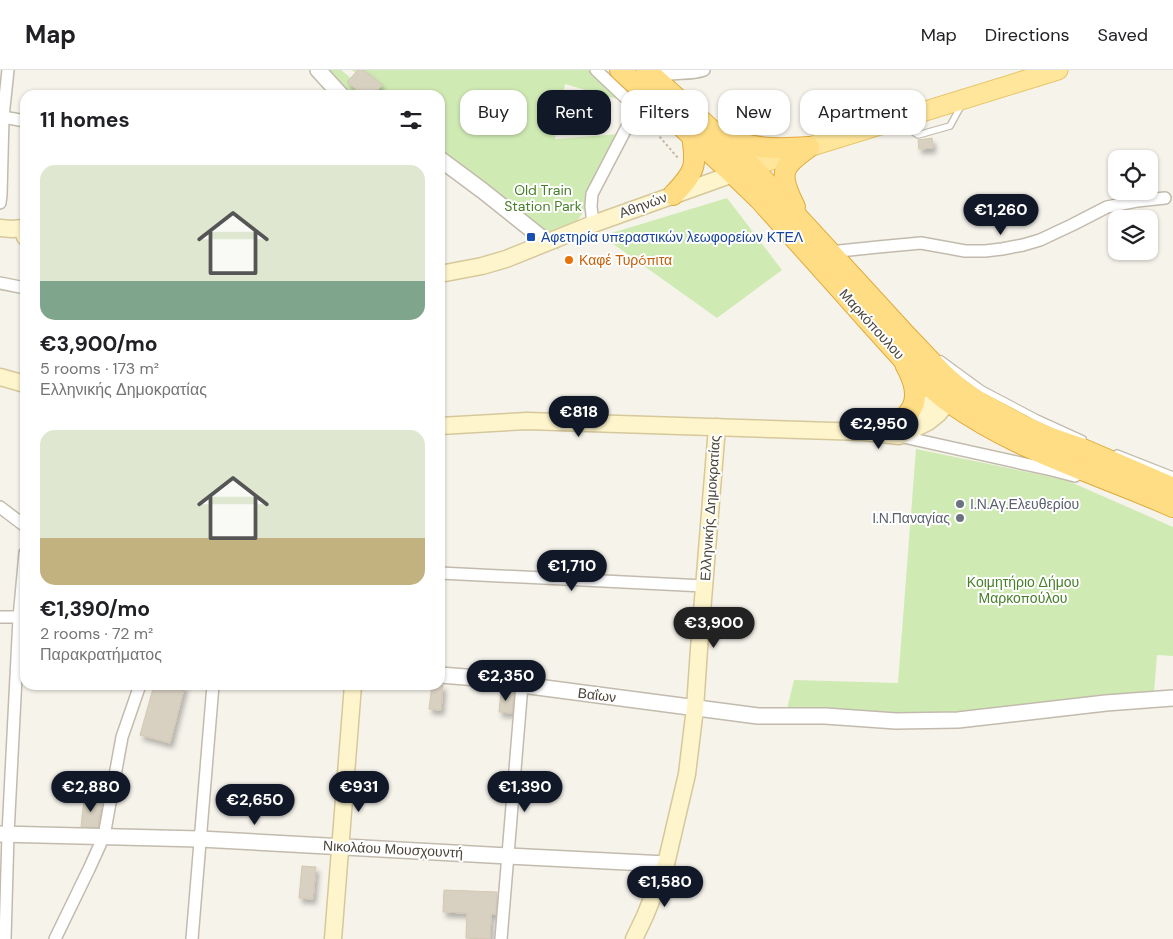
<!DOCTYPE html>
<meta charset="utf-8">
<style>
:root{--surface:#fff;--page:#f6f6f6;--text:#202124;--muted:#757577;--line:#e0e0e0;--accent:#111827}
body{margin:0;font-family:"DM Sans",sans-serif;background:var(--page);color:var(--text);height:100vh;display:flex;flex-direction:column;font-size:19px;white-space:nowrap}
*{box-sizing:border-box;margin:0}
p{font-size:16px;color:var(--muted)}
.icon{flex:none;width:28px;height:28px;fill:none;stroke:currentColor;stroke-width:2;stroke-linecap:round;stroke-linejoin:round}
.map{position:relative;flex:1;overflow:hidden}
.drawer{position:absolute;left:20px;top:20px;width:425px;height:600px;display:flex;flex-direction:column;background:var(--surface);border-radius:15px;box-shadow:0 1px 4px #0004}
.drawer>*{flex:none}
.hud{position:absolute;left:460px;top:20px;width:475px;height:45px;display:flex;gap:10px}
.controls{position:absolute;left:1108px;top:80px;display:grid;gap:10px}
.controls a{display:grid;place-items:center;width:50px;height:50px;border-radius:10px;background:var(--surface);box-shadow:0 1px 4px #0004;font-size:25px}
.price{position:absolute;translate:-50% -42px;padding:0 11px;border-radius:18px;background:var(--accent);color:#fff;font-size:16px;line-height:32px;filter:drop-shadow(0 1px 2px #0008)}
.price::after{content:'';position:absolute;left:50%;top:30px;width:15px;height:11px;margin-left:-8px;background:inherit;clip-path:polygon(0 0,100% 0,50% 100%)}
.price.on{background:#222;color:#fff}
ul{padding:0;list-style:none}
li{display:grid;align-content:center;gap:10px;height:265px;padding:0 20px}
li span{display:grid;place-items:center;height:155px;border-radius:15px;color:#555}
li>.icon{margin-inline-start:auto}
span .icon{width:90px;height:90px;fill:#fffc;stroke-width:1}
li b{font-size:21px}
h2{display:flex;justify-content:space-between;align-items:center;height:60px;padding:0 20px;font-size:21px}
.tag{padding:0 18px;border-radius:15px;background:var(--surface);box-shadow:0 1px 4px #0004;font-size:18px;line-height:45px}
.tag.on{background:var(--accent);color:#fff}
header{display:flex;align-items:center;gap:30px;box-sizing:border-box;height:70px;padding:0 25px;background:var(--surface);border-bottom:1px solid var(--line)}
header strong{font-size:24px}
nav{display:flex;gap:28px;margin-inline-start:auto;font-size:18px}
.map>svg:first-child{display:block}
</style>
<header>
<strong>Map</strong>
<nav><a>Map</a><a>Directions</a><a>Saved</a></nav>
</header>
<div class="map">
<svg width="1173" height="869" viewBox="0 0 1173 869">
<defs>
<filter id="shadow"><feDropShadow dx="3" dy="5" stdDeviation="2.5" flood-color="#0004"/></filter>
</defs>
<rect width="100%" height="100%" fill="#f6f3eb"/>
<g fill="#d0eab4">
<path d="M321,0H341L371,25H346Z"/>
<path d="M352,0H594L631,33L565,14L555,69L619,64L592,129L558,180L440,77V25H380Z"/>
<path d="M727,128L782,200L717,248L602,166Z"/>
<path d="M916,379L1066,410L1173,457V586L1157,585L1154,622L1000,641L895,645L787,639L794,610L898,613Z"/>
</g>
<g fill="#d8d0c0" stroke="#d3c8b3" filter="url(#shadow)">
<path d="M358,0H364L382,15L374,25H363L347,12Z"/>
<path d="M932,68L933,78L919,79L918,70Z"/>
<path d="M154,615H185L170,673L140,665Z"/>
<path d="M432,615H443L441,640L429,639Z"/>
<path d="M501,621L514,623L512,643L499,642Z"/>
<path d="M84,729L102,730L98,757H81Z"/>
<path d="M302,796L316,797L313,829L299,828Z"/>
<path d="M444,820L497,822L496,844H491L490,869L466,868L467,843L443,842Z"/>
</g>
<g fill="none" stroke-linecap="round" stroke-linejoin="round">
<defs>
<g id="service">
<path d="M901,54L918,65L950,56L962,34"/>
<path d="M941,289L982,319L1037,348L1083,369"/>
<path d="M1117,383L1173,405"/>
</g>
<g id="minor">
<path d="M655,8C672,0 686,6 704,0"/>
<path d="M3,47L25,51"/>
<path d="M0,133L1,125L3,47L8,0"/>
<path d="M593,154L591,136L592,124L629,53L631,41V33L596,0"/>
<path d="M830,182L878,177L921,173L965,181H985L1002,179L1023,175L1040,170L1072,155L1107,137L1137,131L1165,128"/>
<path d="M0,213L25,218"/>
<path d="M899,366L1052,400L1075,406"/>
<path d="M0,437L25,456"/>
<path d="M440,503L704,516"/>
<path d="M0,547H25"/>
<path d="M5,869L8,764L19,548L25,483"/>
<path d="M55,869L89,799L104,766L122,667L140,615"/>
<path d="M192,869L213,615"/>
<path d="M501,869L522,615"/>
</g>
<g id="tertiary">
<path d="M318,0L341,25"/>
<path d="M440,89L483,121L547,172"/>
<path d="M440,605L478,608L522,615L758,646H825L896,651L958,650L1106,633L1173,628"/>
<path d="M0,764L200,769L508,786L666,794"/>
</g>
<g id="secondary">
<path d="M0,158L12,159L23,158L25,167"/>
<path d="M440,204L482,196L506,189L593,154L733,104"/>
<path d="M0,307L25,314"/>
<path d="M904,351C922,343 934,329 947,316"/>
<path d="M440,356L527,351L864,362L899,366L928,352L938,344L956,323"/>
<path d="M333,869L353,615"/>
<path d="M634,869L645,846L666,794L687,704L695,638L699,579L717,357"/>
</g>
<path id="primary" d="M739,101L809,77L1058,0"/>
<g id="trunk">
<path d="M620,0L733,104L759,129C796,170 833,211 870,253C895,280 920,311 950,333C1017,381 1099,404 1173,437"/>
<path d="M646,0L752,97L905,264L943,304L960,319L976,330L1022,355L1048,367L1083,379L1173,418"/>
<path d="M725,67C752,80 780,79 809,77"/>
<path d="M673,125C695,102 697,97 692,66"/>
<path d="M795,137C790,127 781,110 786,99C790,90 802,83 809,77"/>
<path d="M894,356C899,351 906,347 910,341C920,327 913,308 905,294"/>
</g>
</defs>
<use href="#service" stroke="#c2bbad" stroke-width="8"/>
<use href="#minor" stroke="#c2bbad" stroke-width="14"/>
<use href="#tertiary" stroke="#c2bbad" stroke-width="18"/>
<use href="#secondary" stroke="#d6c89b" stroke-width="19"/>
<use href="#primary" stroke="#e7c569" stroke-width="21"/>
<use href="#trunk" stroke="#e1aa3b" stroke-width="22"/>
<path stroke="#c4b89e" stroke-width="2" stroke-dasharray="2.5 2.5" stroke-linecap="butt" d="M640,44L678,88"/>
<use href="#service" stroke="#fff" stroke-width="5.5"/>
<use href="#minor" stroke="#fff" stroke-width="11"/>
<use href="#tertiary" stroke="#fff" stroke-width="15"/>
<use href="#secondary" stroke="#fff5cc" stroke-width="16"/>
<use href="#primary" stroke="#ffe69b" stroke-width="19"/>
<use href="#trunk" stroke="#ffdd84" stroke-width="20"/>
</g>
<rect fill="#1a4fb4" stroke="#fff" stroke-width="2" x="526" y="162" width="10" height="10" rx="2.5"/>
<circle fill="#e8710a" stroke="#fff" stroke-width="2" cx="569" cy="190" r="5"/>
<g fill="#6b7280" stroke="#fff" stroke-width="2">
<circle cx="960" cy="434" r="5"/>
<circle cx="960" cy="448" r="5"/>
</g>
<g text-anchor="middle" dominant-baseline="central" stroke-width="4" stroke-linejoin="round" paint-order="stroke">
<g font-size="14" fill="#477f29" stroke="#fff">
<text x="543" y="120">Old Train<tspan x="543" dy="16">Station Park</tspan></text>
<text x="1023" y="512">Κοιμητήριο Δήμου<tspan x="1023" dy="16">Μαρκοπούλου</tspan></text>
</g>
<g font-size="14" fill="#4b4439" stroke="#fff">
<text transform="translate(643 135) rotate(-20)">Αθηνών</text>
<text transform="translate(872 254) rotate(48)">Μαρκόπουλου</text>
<text transform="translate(710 438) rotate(-86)">Ελληνικής Δημοκρατίας</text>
<text transform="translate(597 625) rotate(7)">Βαΐων</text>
<text transform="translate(393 779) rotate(3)">Νικολάου Μουσχουντή</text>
</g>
<g font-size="14" fill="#164399" stroke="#fff" text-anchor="start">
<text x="541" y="167">Αφετηρία υπεραστικών λεωφορείων ΚΤΕΛ</text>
</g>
<g font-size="14" fill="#c56008" stroke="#fff" text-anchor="start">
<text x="579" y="190">Καφέ Τυρóπιτα</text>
</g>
<g font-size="14" fill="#5b616d" stroke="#fff" text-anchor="start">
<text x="970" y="434">Ι.Ν.Αγ.Ελευθερίου</text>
<text x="950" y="448" text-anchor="end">Ι.Ν.Παναγίας</text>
</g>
</g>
</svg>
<div class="controls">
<a><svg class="icon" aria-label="locate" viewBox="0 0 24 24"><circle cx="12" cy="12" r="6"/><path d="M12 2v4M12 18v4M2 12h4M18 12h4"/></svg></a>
<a><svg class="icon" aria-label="layers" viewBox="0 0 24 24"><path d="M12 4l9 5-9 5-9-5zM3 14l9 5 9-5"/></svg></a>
</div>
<b class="price" style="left:1001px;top:166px">€1,260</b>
<b class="price" style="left:579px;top:368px">€818</b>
<b class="price" style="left:879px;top:380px">€2,950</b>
<b class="price" style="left:572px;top:522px">€1,710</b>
<b class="price on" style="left:714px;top:579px">€3,900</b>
<b class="price" style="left:506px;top:632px">€2,350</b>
<b class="price" style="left:91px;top:743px">€2,880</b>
<b class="price" style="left:359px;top:743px">€931</b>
<b class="price" style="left:525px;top:743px">€1,390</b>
<b class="price" style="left:255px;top:756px">€2,650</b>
<b class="price" style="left:665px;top:838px">€1,580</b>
<div class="hud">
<a class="tag">Buy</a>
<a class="tag on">Rent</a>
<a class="tag">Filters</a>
<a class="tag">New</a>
<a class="tag">Apartment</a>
</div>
<section class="drawer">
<h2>11 homes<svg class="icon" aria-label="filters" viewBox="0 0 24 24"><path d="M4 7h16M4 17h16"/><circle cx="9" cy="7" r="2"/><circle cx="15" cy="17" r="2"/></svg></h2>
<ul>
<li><span style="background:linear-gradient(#dfe7d0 75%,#7fa58c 0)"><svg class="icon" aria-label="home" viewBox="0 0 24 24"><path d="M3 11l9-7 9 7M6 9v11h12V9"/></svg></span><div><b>€3,900/mo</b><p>5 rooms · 173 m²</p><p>Ελληνικής Δημοκρατίας</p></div></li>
<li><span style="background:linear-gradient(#dfe7d0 70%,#c2b280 0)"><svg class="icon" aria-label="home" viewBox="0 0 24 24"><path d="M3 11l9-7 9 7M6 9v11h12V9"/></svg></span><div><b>€1,390/mo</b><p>2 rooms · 72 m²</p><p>Παρακρατήματος</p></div></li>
</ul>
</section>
</div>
